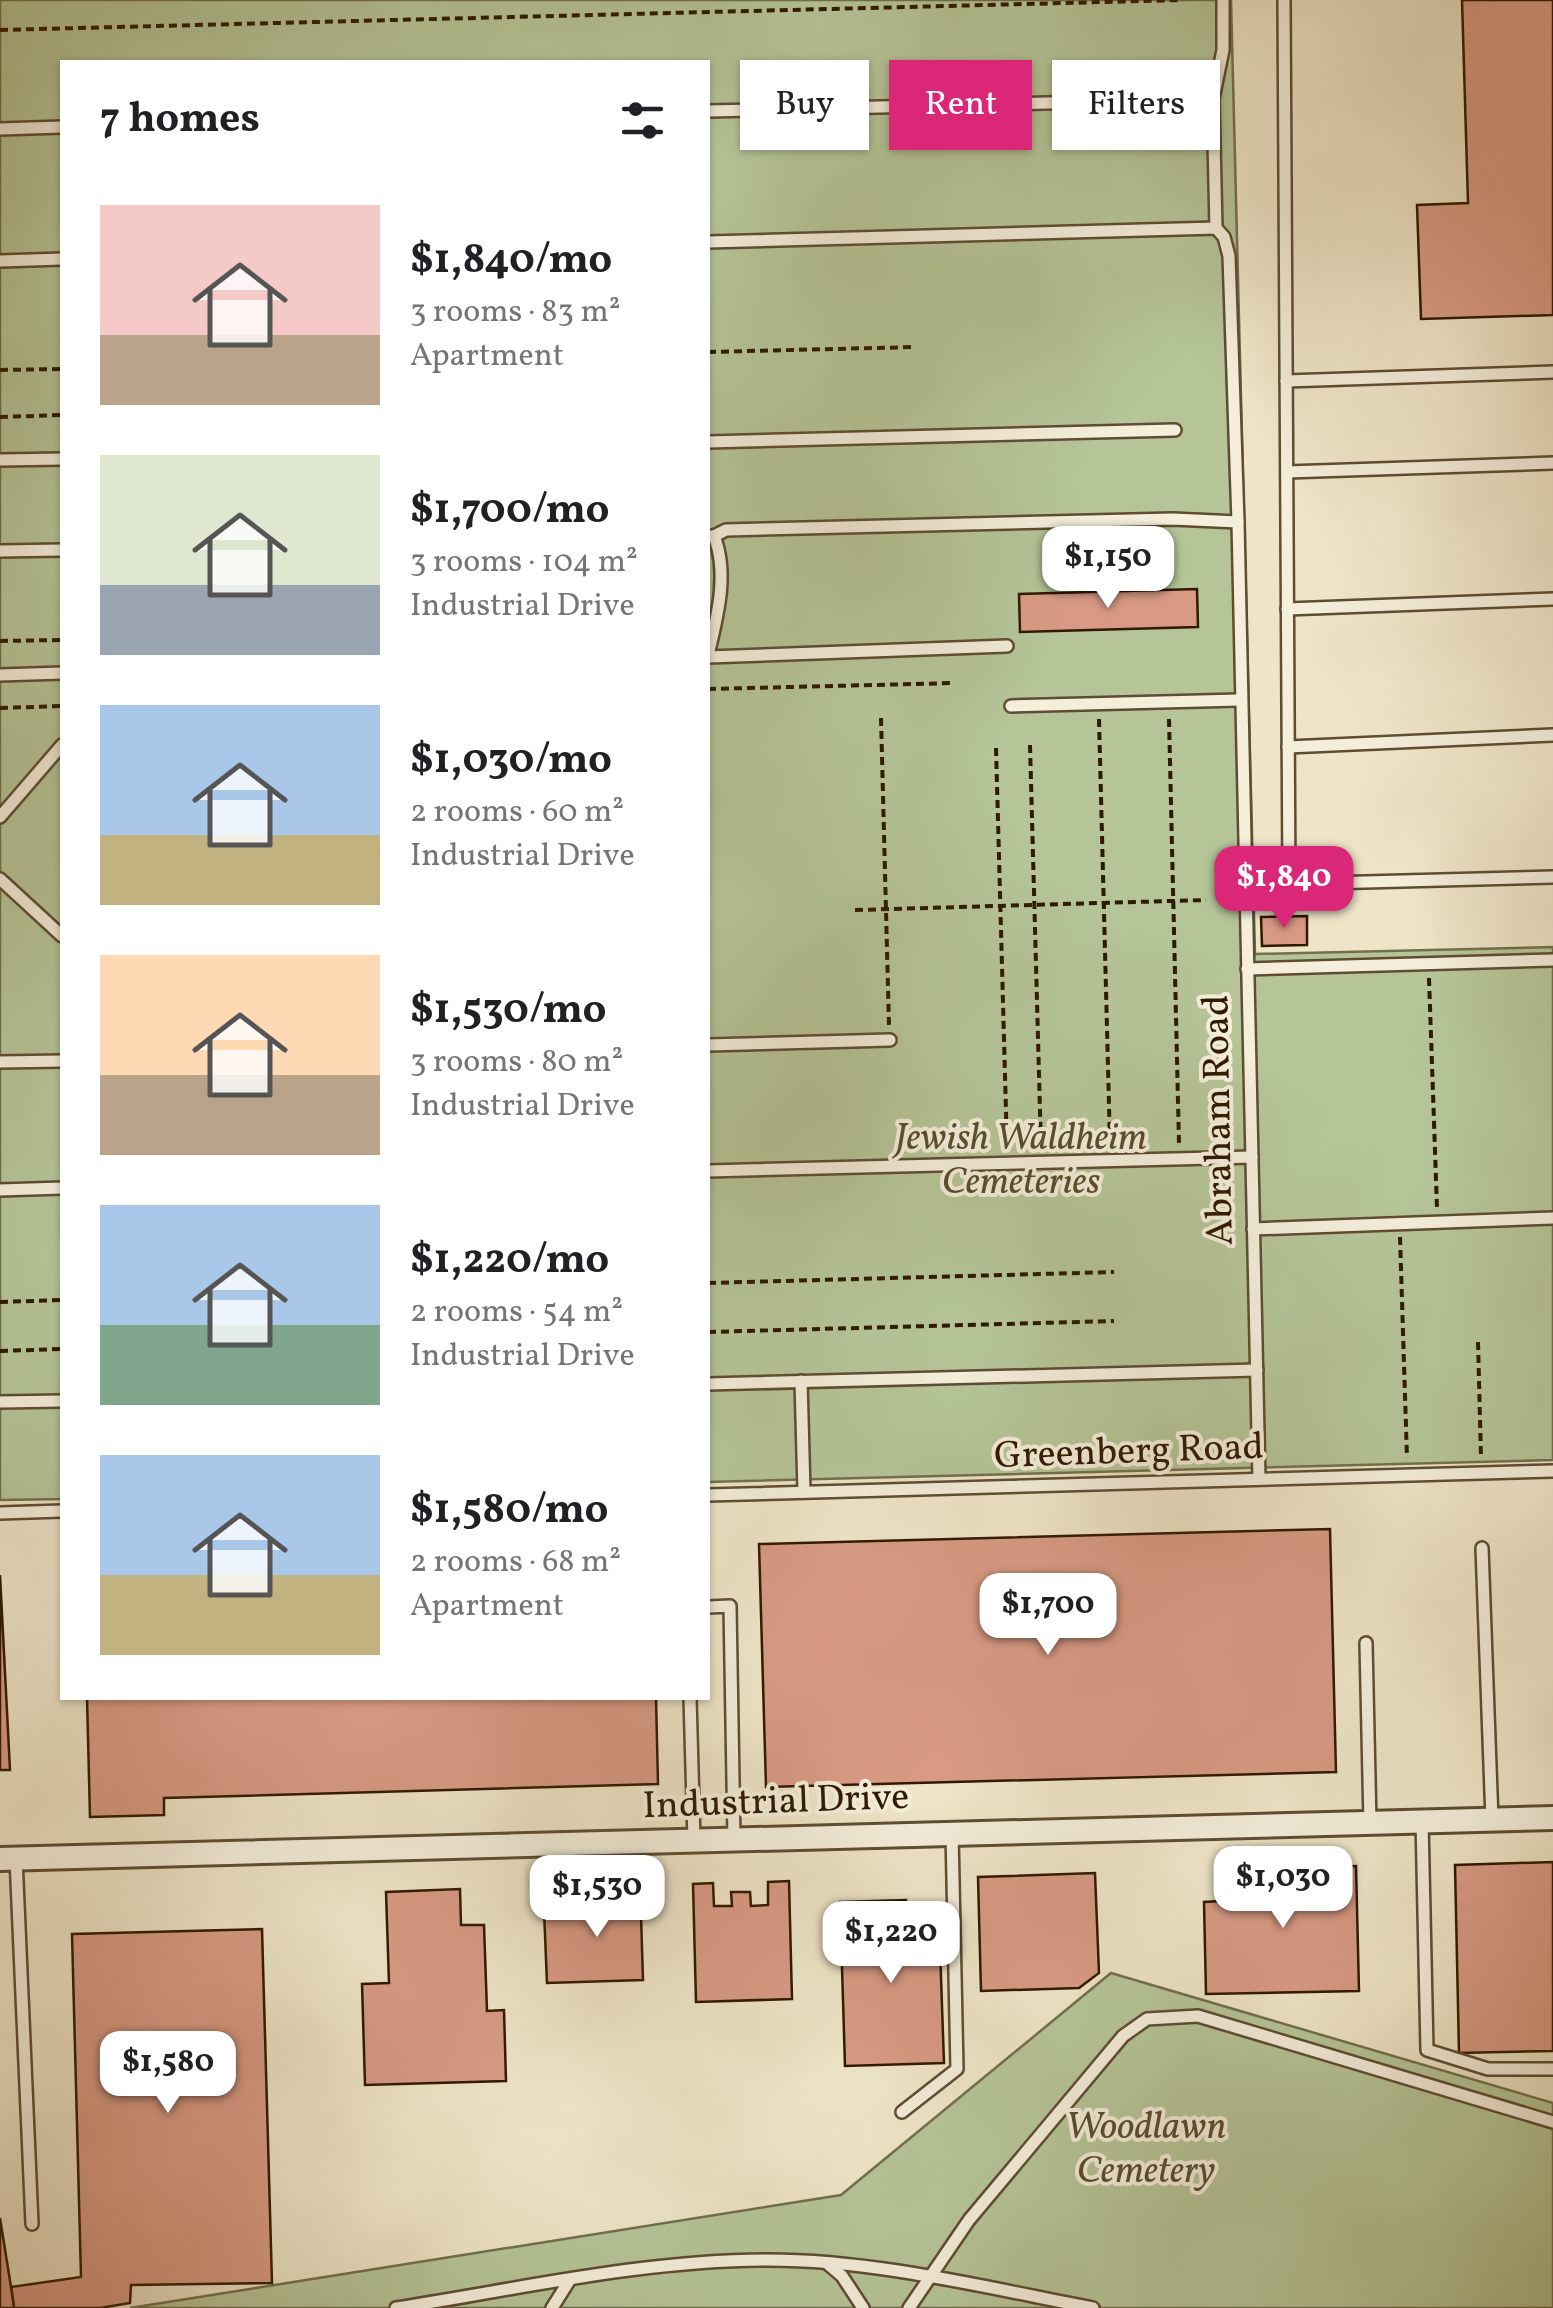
<!DOCTYPE html>
<meta charset="utf-8">
<style>
:root{--surface:#fff;--page:#f6f6f6;--text:#202124;--muted:#757577;--accent:#db2777}
body{margin:0;font-family:Vollkorn,serif;background:var(--page);color:var(--text);height:100vh;display:flex;flex-direction:column;font-size:38px;white-space:nowrap}
*{box-sizing:border-box;margin:0}
p{font-size:32px;color:var(--muted)}
.icon{flex:none;width:55px;height:55px;fill:none;stroke:currentColor;stroke-width:2;stroke-linecap:round;stroke-linejoin:round}
.map{position:relative;flex:1;overflow:hidden}
.side{position:absolute;left:60px;top:60px;width:650px;height:1640px;display:flex;flex-direction:column;background:var(--surface);border-radius:0px;box-shadow:0 2px 8px #0004}
.side>*{flex:none}
.banner{position:absolute;left:740px;top:60px;width:662px;height:90px;display:flex;gap:20px}
.price{position:absolute;translate:-50% -85px;padding:0 22px;border-radius:20px;background:#fff;color:#222;font-size:32px;line-height:65px;filter:drop-shadow(0 2px 5px #0008)}
.price::after{content:'';position:absolute;left:50%;top:60px;width:30px;height:22px;margin-left:-15px;background:inherit;clip-path:polygon(0 0,100% 0,50% 100%)}
.price.selected{background:var(--accent);color:#fff}
ul{padding:0;list-style:none}
li{display:flex;align-items:center;gap:30px;height:250px;padding:0 40px}
li span{display:grid;place-items:center;flex:none;width:280px;height:200px;border-radius:0px;color:#555}
li>.icon{margin-inline-start:auto}
span .icon{width:120px;height:120px;fill:#fffc;stroke-width:1}
li b{font-size:42px}
h2{display:flex;justify-content:space-between;align-items:center;height:120px;padding:0 40px;font-size:42px}
.tag{padding:0 35px;border-radius:0px;background:var(--surface);box-shadow:0 2px 8px #0004;font-size:35px;line-height:90px}
.tag.selected{background:var(--accent);color:#fff}
.map>svg:first-child{display:block}
</style>
<div class="map">
<svg width="1553" height="2308" viewBox="0 0 1553 2308">
<rect width="100%" height="100%" fill="#eee5c7"/>
<filter id="stains"><feTurbulence type="fractalNoise" baseFrequency=".002" numOctaves="4"/><feColorMatrix values="0 0 0 0 .2 0 0 0 0 .09 0 0 0 0 .02 0 0 0 .5 -.17"/></filter>
<radialGradient id="worn" r=".72"><stop offset=".6" stop-color="#630" stop-opacity="0"/><stop offset="1" stop-color="#630" stop-opacity=".3"/></radialGradient>
<g fill="#b5c598" stroke="#726f4c" stroke-width="2.5">
<path d="M0,0H1231L1255,954L1553,947V1460L708,1482V62H62V1499L0,1500Z"/>
<path d="M1111,1973L1553,2103V2308H130L841,2195Z"/>
</g>
<g fill="#d89a84" stroke="#2f1900" stroke-width="2.5">
<path d="M1462,0H1553V315L1421,319L1417,205L1468,203Z"/>
<path d="M1197,589L1198,627L1020,632L1019,594Z"/>
<path d="M1307,916V945L1262,946L1261,917Z"/>
<path d="M1330,1529L1336,1772L766,1787L759,1544Z"/>
<path d="M0,1575L10,1770H0Z"/>
<path d="M87,1698H656L658,1784L164,1798V1815L90,1817Z"/>
<path d="M1553,1862V2051L1459,2053L1455,1865Z"/>
<path d="M1356,1866L1359,1991L1206,1994L1204,1902L1221,1901L1220,1869Z"/>
<path d="M1095,1873L1099,1973L1079,1988L981,1991L978,1877Z"/>
<path d="M789,1881L792,1999L696,2002L693,1884L713,1883L714,1906H732L731,1892H750L751,1906L768,1905V1882Z"/>
<path d="M640,1884L643,1980L547,1983L544,1911L602,1909V1886Z"/>
<path d="M460,1889L461,1925H484L487,2011L504,2010L506,2081L365,2085L362,1984L389,1983L386,1892Z"/>
<path d="M906,1900L907,1920L939,1919L944,2063L845,2066L840,1902Z"/>
<path d="M262,1929L272,2283L131,2285L130,2303L100,2308H14L11,2287L81,2277L72,1934Z"/>
<path d="M0,2218L11,2287L14,2308H0Z"/>
</g>
<g fill="none" stroke-linecap="round" stroke-linejoin="round">
<defs>
<g id="lane">
<path d="M1284,0L1289,884L1553,877"/>
<path d="M708,111L1213,99"/>
<path d="M0,129L62,127"/>
<path d="M1216,228L1213,99L1223,50V0"/>
<path d="M708,242L1216,228L1224,237L1229,256L1238,522L1173,519L726,530L714,536"/>
<path d="M0,261L62,259"/>
<path d="M1286,381L1553,372"/>
<path d="M708,442L1175,430"/>
<path d="M0,460L62,459"/>
<path d="M1287,472L1553,463"/>
<path d="M1238,522L1259,1479"/>
<path d="M708,536H714C729,574 717,617 708,655"/>
<path d="M0,551L62,550"/>
<path d="M1287,609L1553,599"/>
<path d="M708,657L1007,646"/>
<path d="M0,675L62,673"/>
<path d="M1011,706L1239,700"/>
<path d="M1288,747L1553,735"/>
<path d="M0,817L62,745"/>
<path d="M0,879L62,936"/>
<path d="M1247,969L1553,960"/>
<path d="M708,1045L890,1040"/>
<path d="M0,1062L62,1061"/>
<path d="M708,1171L1252,1157"/>
<path d="M0,1190L62,1188"/>
<path d="M1253,1229L1553,1218"/>
<path d="M801,1381L804,1492"/>
<path d="M708,1384L1257,1370"/>
<path d="M0,1402L62,1401"/>
<path d="M708,1495L1553,1471"/>
<path d="M0,1513L62,1511"/>
<path d="M1482,1548L1492,1820"/>
<path d="M708,1607L730,1606L734,1839"/>
<path d="M1366,1643L1370,1823"/>
<path d="M690,1698L694,1840"/>
<path d="M1422,1821L1427,2050L1488,2069H1553"/>
<path d="M16,1858L32,2224"/>
<path d="M902,2112L957,2069L952,1833"/>
<path d="M829,2265L842,2276L863,2308"/>
<path d="M396,2308C518,2289 644,2260 768,2260C876,2260 988,2288 1093,2308"/>
<path d="M552,2308L569,2281"/>
<path d="M909,2308L969,2220L1123,2036L1147,2019L1198,2016L1553,2122"/>
</g>
<path id="street" d="M0,1859L1553,1818"/>
</defs>
<use href="#lane" stroke="#5f4c32" stroke-width="16"/>
<use href="#street" stroke="#5f4c32" stroke-width="28"/>
<g stroke="#2f1900" stroke-width="4" stroke-dasharray="8 5" stroke-linecap="butt">
<path d="M0,30L1183,0"/>
<path d="M708,352L916,347"/>
<path d="M0,370L62,369"/>
<path d="M0,417L62,415"/>
<path d="M0,641L62,640"/>
<path d="M708,689L955,683"/>
<path d="M0,708L62,706"/>
<path d="M881,718L889,1026"/>
<path d="M1099,719L1110,1144"/>
<path d="M1169,719L1179,1144"/>
<path d="M1030,745L1041,1148"/>
<path d="M996,748L1007,1148"/>
<path d="M855,910L1206,900"/>
<path d="M1429,978L1437,1208"/>
<path d="M1400,1237L1407,1458"/>
<path d="M708,1283L1114,1272"/>
<path d="M0,1302L62,1300"/>
<path d="M708,1332L1114,1321"/>
<path d="M1478,1342L1481,1457"/>
<path d="M0,1351L62,1349"/>
</g>
<use href="#lane" stroke="#f4eedb" stroke-width="11"/>
<use href="#street" stroke="#f4eedb" stroke-width="22"/>
</g>
<g text-anchor="middle" dominant-baseline="central" stroke-width="8" stroke-linejoin="round" paint-order="stroke">
<g font-size="38" fill="#2f1900" stroke="#f4eedb">
<text transform="translate(1220 1120) rotate(-91)">Abraham Road</text>
<text transform="translate(1129 1453) rotate(-2)">Greenberg Road</text>
<text transform="translate(776 1803) rotate(-2)">Industrial Drive</text>
</g>
<g font-size="38" font-style="italic" fill="#574d2e" stroke="#f4eedb">
<text x="1021" y="1139">Jewish Waldheim<tspan x="1021" dy="44">Cemeteries</tspan></text>
<text x="1146" y="2128">Woodlawn<tspan x="1146" dy="44">Cemetery</tspan></text>
</g>
</g>
<rect width="100%" height="100%" filter="url(#stains)"/>
<rect width="100%" height="100%" fill="url(#worn)"/>
</svg>
<b class="price" style="left:1108px;top:611px">$1,150</b>
<b class="price selected" style="left:1284px;top:931px">$1,840</b>
<b class="price" style="left:1048px;top:1658px">$1,700</b>
<b class="price" style="left:1283px;top:1931px">$1,030</b>
<b class="price" style="left:597px;top:1940px">$1,530</b>
<b class="price" style="left:891px;top:1986px">$1,220</b>
<b class="price" style="left:168px;top:2116px">$1,580</b>
<div class="banner">
<a class="tag">Buy</a>
<a class="tag selected">Rent</a>
<a class="tag">Filters</a>
</div>
<section class="side">
<h2>7 homes<svg class="icon" aria-label="filters" viewBox="0 0 24 24"><path d="M4 7h16M4 17h16"/><circle cx="9" cy="7" r="2"/><circle cx="15" cy="17" r="2"/></svg></h2>
<ul>
<li><span style="background:linear-gradient(#f6c9c9 65%,#b9a48a 0)"><svg class="icon" aria-label="home" viewBox="0 0 24 24"><path d="M3 11l9-7 9 7M6 9v11h12V9"/></svg></span><div><b>$1,840/mo</b><p>3 rooms · 83 m²</p><p>Apartment</p></div></li>
<li><span style="background:linear-gradient(#dfe7d0 65%,#9aa5b1 0)"><svg class="icon" aria-label="home" viewBox="0 0 24 24"><path d="M3 11l9-7 9 7M6 9v11h12V9"/></svg></span><div><b>$1,700/mo</b><p>3 rooms · 104 m²</p><p>Industrial Drive</p></div></li>
<li><span style="background:linear-gradient(#a9c7e8 65%,#c2b280 0)"><svg class="icon" aria-label="home" viewBox="0 0 24 24"><path d="M3 11l9-7 9 7M6 9v11h12V9"/></svg></span><div><b>$1,030/mo</b><p>2 rooms · 60 m²</p><p>Industrial Drive</p></div></li>
<li><span style="background:linear-gradient(#ffd9b3 60%,#b9a48a 0)"><svg class="icon" aria-label="home" viewBox="0 0 24 24"><path d="M3 11l9-7 9 7M6 9v11h12V9"/></svg></span><div><b>$1,530/mo</b><p>3 rooms · 80 m²</p><p>Industrial Drive</p></div></li>
<li><span style="background:linear-gradient(#a9c7e8 60%,#7fa58c 0)"><svg class="icon" aria-label="home" viewBox="0 0 24 24"><path d="M3 11l9-7 9 7M6 9v11h12V9"/></svg></span><div><b>$1,220/mo</b><p>2 rooms · 54 m²</p><p>Industrial Drive</p></div></li>
<li><span style="background:linear-gradient(#a9c7e8 60%,#c2b280 0)"><svg class="icon" aria-label="home" viewBox="0 0 24 24"><path d="M3 11l9-7 9 7M6 9v11h12V9"/></svg></span><div><b>$1,580/mo</b><p>2 rooms · 68 m²</p><p>Apartment</p></div></li>
</ul>
</section>
</div>
